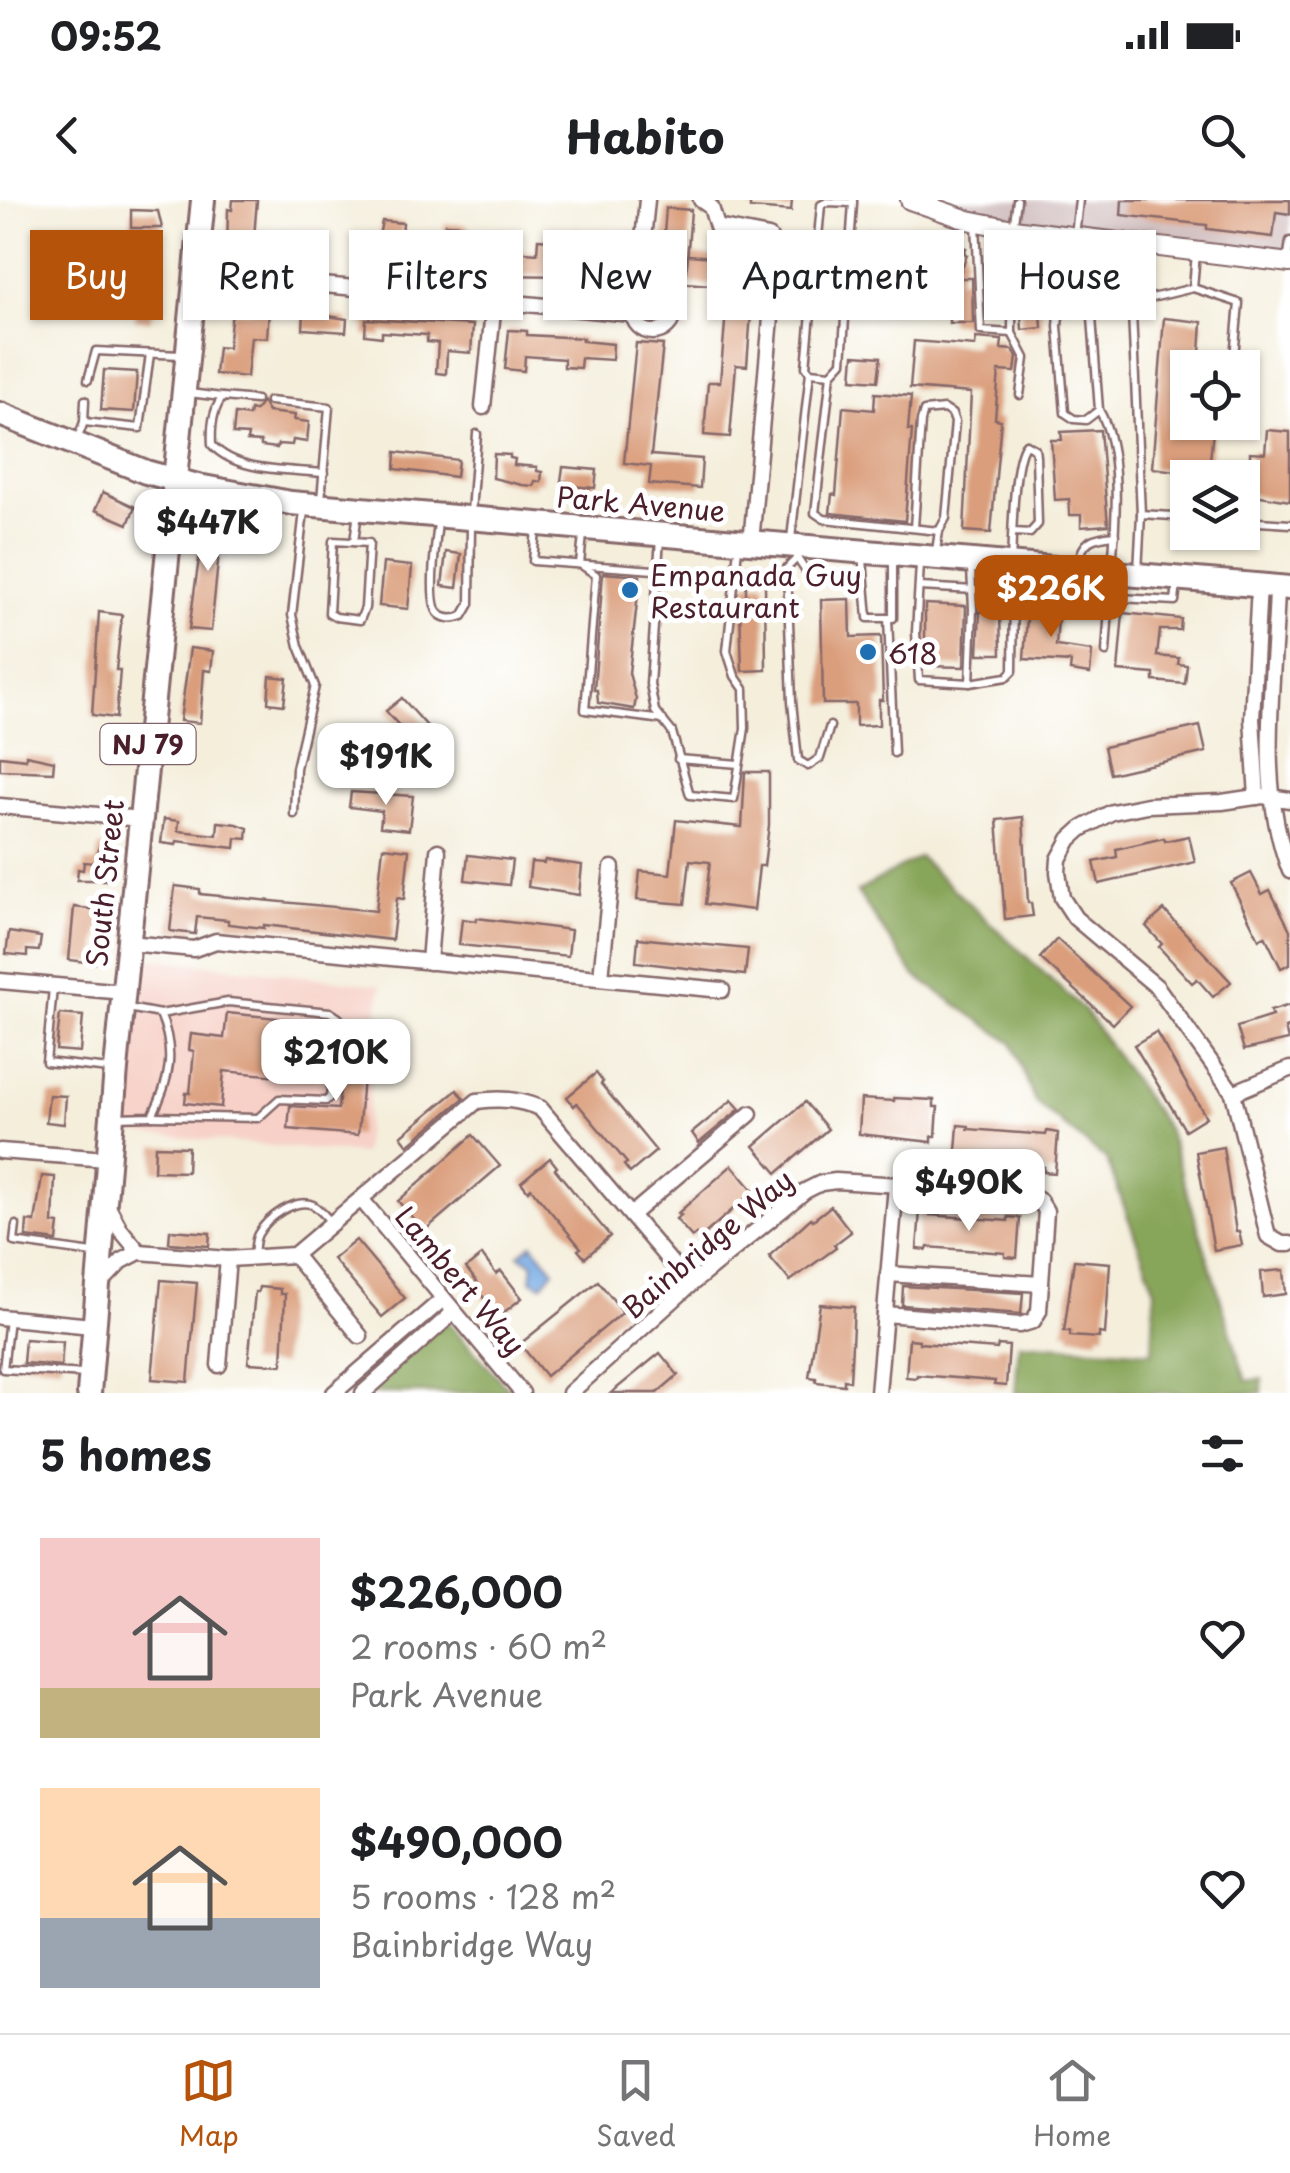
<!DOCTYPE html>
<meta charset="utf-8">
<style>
:root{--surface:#fff;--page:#f2f2f2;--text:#202124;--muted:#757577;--line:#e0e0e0;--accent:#b45309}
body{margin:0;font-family:"Playpen Sans",sans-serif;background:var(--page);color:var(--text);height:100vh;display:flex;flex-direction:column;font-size:38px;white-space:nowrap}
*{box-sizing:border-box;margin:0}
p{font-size:32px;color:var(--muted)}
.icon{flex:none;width:55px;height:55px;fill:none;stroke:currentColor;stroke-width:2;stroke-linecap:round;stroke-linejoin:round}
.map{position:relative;height:1193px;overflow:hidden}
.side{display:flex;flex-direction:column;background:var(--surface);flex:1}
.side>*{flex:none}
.banner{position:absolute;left:30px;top:30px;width:1230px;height:90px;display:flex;gap:20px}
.fabs{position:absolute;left:1170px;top:150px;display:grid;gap:20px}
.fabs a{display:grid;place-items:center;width:90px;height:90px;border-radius:0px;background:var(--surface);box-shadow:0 2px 8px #0004;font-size:50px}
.price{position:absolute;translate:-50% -85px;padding:0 22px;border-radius:20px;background:#fff;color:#222;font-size:32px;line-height:65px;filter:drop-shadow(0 2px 5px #0008)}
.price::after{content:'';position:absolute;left:50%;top:60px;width:30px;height:22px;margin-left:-15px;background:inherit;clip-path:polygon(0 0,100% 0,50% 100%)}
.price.current{background:var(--accent);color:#fff}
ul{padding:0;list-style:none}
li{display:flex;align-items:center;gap:30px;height:250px;padding:0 40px}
li span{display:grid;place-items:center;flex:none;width:280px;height:200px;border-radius:0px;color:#555}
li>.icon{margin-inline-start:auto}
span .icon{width:120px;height:120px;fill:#fffc;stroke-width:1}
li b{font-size:42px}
h2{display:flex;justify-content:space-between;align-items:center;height:120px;padding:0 40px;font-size:42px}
.tag{padding:0 35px;border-radius:0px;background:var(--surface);box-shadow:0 2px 8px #0004;font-size:35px;line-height:90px}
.tag.current{background:var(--accent);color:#fff}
.status{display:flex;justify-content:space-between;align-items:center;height:70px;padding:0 50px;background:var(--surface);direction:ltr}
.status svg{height:28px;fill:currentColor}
header{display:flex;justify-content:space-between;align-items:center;height:130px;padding:0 40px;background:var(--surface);font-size:45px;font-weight:700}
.dock{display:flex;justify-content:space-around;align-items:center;height:140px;border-top:2px solid var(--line);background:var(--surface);font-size:28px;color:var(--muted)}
.dock a{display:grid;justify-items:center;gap:5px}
.dock .current{color:var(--accent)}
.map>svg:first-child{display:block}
</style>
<div class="status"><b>09:52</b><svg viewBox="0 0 49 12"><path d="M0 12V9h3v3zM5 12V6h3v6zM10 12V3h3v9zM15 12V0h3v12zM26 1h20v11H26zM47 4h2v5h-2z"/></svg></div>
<header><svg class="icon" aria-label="back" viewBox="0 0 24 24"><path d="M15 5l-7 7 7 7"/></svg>Habito<svg class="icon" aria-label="search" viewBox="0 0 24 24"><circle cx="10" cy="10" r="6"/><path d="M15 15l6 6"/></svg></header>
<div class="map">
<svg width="1290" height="1193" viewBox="0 0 1290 1193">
<rect width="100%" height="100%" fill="#fff"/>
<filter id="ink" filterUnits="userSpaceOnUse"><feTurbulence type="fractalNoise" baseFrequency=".01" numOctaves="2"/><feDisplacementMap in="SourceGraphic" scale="20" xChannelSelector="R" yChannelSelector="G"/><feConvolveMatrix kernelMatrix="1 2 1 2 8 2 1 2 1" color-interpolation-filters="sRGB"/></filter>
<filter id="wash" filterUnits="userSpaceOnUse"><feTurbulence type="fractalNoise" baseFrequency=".0048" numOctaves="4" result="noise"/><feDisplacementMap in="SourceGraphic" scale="40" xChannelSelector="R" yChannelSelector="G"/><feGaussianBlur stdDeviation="2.25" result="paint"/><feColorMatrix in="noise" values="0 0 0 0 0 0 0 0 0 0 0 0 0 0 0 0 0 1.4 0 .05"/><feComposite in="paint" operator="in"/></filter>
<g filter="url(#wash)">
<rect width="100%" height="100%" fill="#f4eedb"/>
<path fill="#f7d1c8" d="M140,757L381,785L363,954L119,932Z"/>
<path fill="#d2bfc0" d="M907,0H1290V63L951,20Z"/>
<g fill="#88a65a" stroke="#696242" stroke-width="2.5">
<path d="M919,657L1085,811L1168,930L1246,1181L1262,1179V1193H1015L1019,1143L1152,1152L1155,1090L1107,960L1035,902L1012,843L914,775L857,692Z"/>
<path d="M445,1119L512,1193H354Z"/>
</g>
<path fill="#76aae3" stroke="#606487" stroke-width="2.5" d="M532,1044L554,1070L542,1085L531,1080L533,1063L519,1055Z"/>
<g id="blocks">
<g fill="#da9e7c">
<path d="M233,0H257L254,37L270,39L268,50L250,47V53L227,51L228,9L232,10Z"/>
<path d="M750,0H792L791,11L750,8Z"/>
<path d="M1122,0H1290V14L1276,12L1273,37L1207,29V25L1121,15Z"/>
<path d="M666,8L691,10L687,62L662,60Z"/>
<path d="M131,10L158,11L162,28H131Z"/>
<path d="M382,21L403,23L402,36L424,37L422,66L406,65V61H374Z"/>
<path d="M445,24L467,25V31L473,32V39H477L476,48L537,53L538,39L566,41L564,76L491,75L492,67L459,64L460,48L443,47Z"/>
<path d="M869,33L937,43L930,89L887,81L883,93L865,91Z"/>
<path d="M956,45L966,48L964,53L967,55L958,78H972L973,123H949L948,47L954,50Z"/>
<path d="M144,49L160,51L157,96H152L151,120H135L138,73L108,70L110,55L143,58Z"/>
<path d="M612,54L621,55L619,80L594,78V73L585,72L586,59L611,61Z"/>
<path d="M688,55L740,59L738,87L685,83Z"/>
<path d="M1039,81L1042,128L1022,130L1019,83Z"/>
<path d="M253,102L265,103V108L269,109L267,138L251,137L247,177L215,174L218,147L228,148L232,111H253Z"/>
<path d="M726,111L751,113L747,166L736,165L730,237L704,235L708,182H720Z"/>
<path d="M304,112L347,119L346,132L303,129Z"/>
<path d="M1164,118L1202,122L1199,168H1188V222H1214L1210,260L1250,263V252L1265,253L1267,230L1290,232V301L1242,293V278H1188V289L1176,288L1177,271L1152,268Z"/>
<path d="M366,119L473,125L471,153L447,151L446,174L436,173L438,143L427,142V135L382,132V137L365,135Z"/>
<path d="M509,130L527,131V135L583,138L582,141L613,144L612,160L581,158L580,168L564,167V159L525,156L524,171L505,169Z"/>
<path d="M976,138L1002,140L1001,149L1013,150L1017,157L1015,172L999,171L995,219L1001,220L991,333L964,331L971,193L910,188L914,141L975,146Z"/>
<path d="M636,143L663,145L651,255L702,259L700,288L649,284L651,266L624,263Z"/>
<path d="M854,155L881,157L878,181L852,179Z"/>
<path d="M104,170L137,172L134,212L101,210Z"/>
<path d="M875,193L911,196L908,230H912L905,321L830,313L832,294L836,295L843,207L874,210Z"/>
<path d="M262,202L268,212L295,215L294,220L309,222L307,242L293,240L292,245L278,244L277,248L261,246V242L247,241L248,235L233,234L235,214L249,216L250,210L255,211Z"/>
<path d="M1100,230L1108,325L1081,327V315H1070L1069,299L1055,300L1051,240H1062L1061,232Z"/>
<path d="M396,252L458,260L456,277L395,269Z"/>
<path d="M494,254L510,255V258L515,259L514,265L537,267V271L542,272L541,282L535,281L534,286L522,285L493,278Z"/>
<path d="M563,267L597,270L595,288L569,286L570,282L561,281Z"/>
<path d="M103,292L135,307L128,324L95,310Z"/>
<path d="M204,323L235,326L233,343L220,342L211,431L189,429Z"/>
<path d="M446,352L461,354L457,388L442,386Z"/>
<path d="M383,363L412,366L408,409L379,406Z"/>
<path d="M603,373L640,376L629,473L636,499L634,509L598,503L597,490H594Z"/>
<path d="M765,383L766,470L742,471L740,408H746V384Z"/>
<path d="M850,399L851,437L881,436L883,500H879V525L856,526V504H823L821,400Z"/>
<path d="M925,404L966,406L964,467L925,466Z"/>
<path d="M1028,404L1059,407L1056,446L1092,451L1090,474L1070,471L1071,462L1024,459Z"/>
<path d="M980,411H1000L1001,454H978Z"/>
<path d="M99,412L122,415L116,470H120L116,518L92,515Z"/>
<path d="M1123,413L1181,419L1180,430H1160L1157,456L1179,458L1178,464L1187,465L1185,484L1154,481V474L1118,471Z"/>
<path d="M190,448L213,451L211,471L204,470L200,523L180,521Z"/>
<path d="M270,476L287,478L284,505L268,503Z"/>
<path d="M402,498L434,534L419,548L386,511Z"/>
<path d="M1200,526L1206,552L1110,574L1104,547Z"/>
<path d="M26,555L54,561L53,572L0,570V556L26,559Z"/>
<path d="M745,572H769V625L764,666H759L754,710L705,704L710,662L690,660L685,704L637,700L640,671L670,674L676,620L742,627Z"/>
<path d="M351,592L413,596L409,630L380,627L382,611L349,607Z"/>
<path d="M1023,617L1028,703H1031L1033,716L1005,719L997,620Z"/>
<path d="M164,619L179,621L178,631L217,635L218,622L237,624L248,628L247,639L236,638L235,648L177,641L176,645L161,643Z"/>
<path d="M1189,636L1195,662L1099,684L1094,662L1117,657L1116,649L1164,638L1165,641Z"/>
<path d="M99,647L114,648L113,667L109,666L107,680H77L78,669L83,670L84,662L96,663Z"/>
<path d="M383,647L409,650L404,699L397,698L392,740L264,725V728L228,724V720L197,717L195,734L170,731L175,686L200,689V694L376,711Z"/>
<path d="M468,655L512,660L509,685L465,680Z"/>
<path d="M545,660L582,665L579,695L528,687L531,662L544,663Z"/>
<path d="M1251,673L1262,694L1270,690L1290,730V764L1281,768L1265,736L1259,739L1231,683Z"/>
<path d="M74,707L106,711L104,728L99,727L95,763L69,760Z"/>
<path d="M1164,710L1231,782L1213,797L1197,779L1192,783L1159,747L1162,744L1146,726Z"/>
<path d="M477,718L571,730L568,756L459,745L462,719L476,721Z"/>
<path d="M9,732L41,737L39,751L27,750V756L6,754Z"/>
<path d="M638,738L748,749L745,775L636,762Z"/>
<path d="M1057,739L1130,806L1113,824L1040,758Z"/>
<path d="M1290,805V826L1285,828L1288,840L1244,850L1237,827L1272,816L1270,811Z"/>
<path d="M227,813L317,822L312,879L224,871L221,907L185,903L186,893H190L194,851L189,850L191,834L224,838Z"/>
<path d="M60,814L83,816L80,852L56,850Z"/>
<path d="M1156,832L1206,917L1185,930L1134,845Z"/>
<path d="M344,853L365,855L358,935L288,929L290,906L338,909Z"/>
<path d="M596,873L603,882L601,884L656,951L630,973L624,965L627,963L577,903L574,906L567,897Z"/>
<path d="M457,890L464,898L408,945L401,936Z"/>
<path d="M49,895L66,896L64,924L46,922Z"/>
<path d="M894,898L934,900V907H938L936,936H932V942L859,934L861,899L894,901Z"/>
<path d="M732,900L740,909L699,943L692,933Z"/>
<path d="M805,902L828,929L777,973L754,946Z"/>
<path d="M958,925L969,926L968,929L1046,935L1047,931L1058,933L1055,973L1044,972V967L966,961L965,965L955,964Z"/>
<path d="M473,935L500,966L424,1031L398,1001Z"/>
<path d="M155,946L188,947L187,972L154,971Z"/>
<path d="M1223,947L1236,1032H1239L1242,1045L1214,1050L1196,952Z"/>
<path d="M550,958L557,967L555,969L610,1036L585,1058L578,1050L581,1048L531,988L528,991L521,982Z"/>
<path d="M732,965L754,991L700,1038L696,1034L692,1037L676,1019L681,1015L678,1013Z"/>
<path d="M42,976L55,977L53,1023L59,1024L57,1041L26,1037L27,1021L35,1022Z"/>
<path d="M831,1006L851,1032L834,1045L836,1048L790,1081L769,1056L811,1018L813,1020Z"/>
<path d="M920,1011L930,1012V1015L1008,1021V1017L1020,1018L1017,1058L1005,1057V1053L928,1047L927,1050L917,1049Z"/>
<path d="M170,1030L210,1033L209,1046L169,1043Z"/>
<path d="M356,1040L405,1098L382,1117L333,1059Z"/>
<path d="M482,1055L496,1074L501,1071L522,1098L498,1117L477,1089L480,1086L466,1068Z"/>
<path d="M1074,1060L1110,1063L1105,1134L1099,1133V1138L1070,1136V1131H1064Z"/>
<path d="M1284,1070L1286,1094L1263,1097L1261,1072Z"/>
<path d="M161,1080L197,1083L188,1182L152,1179Z"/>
<path d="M598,1081L623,1112L546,1176L520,1144Z"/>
<path d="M903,1086L1023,1093L1021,1114L902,1105Z"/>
<path d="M259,1087L280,1089V1094H285L282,1165L248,1163L255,1092H258Z"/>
<path d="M820,1104L854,1107L850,1181L844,1180V1185L816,1182V1178L809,1177Z"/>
<path d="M25,1139L63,1142L61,1166L23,1163Z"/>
<path d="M909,1139L919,1140V1143L997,1149L998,1145L1009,1146L1006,1186L994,1185L995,1181L917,1175L916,1178L906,1177Z"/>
<path d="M660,1153L678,1175L657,1193H611Z"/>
</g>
</g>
</g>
<g filter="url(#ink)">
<use href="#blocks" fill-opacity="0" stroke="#866769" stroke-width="2.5"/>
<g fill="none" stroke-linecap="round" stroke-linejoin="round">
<defs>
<g id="service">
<path d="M853,3L827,2L821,5L806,167L810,172L831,174L842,162L853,3V0"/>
<path d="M976,23L981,131L1012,133L1013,29L1017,0"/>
<path d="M1075,36L1079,0"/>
<path d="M1129,45L1141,314L1138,372"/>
<path d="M1287,62L1290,41"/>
<path d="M1193,88L1239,103L1233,168"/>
<path d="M1090,91L1059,116L1058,126L1065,213L1074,219L1086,220L1099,210L1090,91L1098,70L1100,41"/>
<path d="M1131,103L1193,88L1196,53"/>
<path d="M1012,133L1025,158L1020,195"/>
<path d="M831,174L815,313L824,319L939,331"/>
<path d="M88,180L96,151L181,155"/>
<path d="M189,193L222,197"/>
<path d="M256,200L223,197C212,210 211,229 212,245C238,273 288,269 324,273"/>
<path d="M269,201L329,207L321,300"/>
<path d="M1099,210C1122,248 1116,323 1112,366"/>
<path d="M84,222L140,228L150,154"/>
<path d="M77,240L84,222L85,200"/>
<path d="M471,312L477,234"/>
<path d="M1141,314L1188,317"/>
<path d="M1242,321L1290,324"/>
<path d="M438,323C436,340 427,403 439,414C446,420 455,419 463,416L470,404L471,325"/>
<path d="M914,328L921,221L924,211L944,209L952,214L955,222L946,318L939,331L936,351"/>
<path d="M536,330L533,361L735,376"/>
<path d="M583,335L580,364L596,375L585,510L663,520"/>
<path d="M660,338L650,484L655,511L672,532L690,595L734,599L745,528L744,489L735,476L727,451L738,348"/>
<path d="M791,339L810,172"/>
<path d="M333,341L369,343L365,408L360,420L336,417L329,413Z"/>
<path d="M354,342L358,312"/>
<path d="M798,349L797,358L787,368L792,502L798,560L808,566L820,558L830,526"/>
<path d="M797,358L811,379H845"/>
<path d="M863,359L868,418H893V361"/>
<path d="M1078,363C1083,340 1092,337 1115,335"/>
<path d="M920,364L916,432L919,480L970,483L973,409L971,368"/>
<path d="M920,387L1175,401L1177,384"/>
<path d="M1010,392C1012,365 1011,259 1026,244L1035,249L1036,256L1038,324L1030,333L1014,332"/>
<path d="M888,418L894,553"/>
<path d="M1106,452L1111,379"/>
<path d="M970,483L1007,477L1013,471L1014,392"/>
<path d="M678,559L739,564"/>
<path d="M294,614L296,568L315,486L299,446L292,415L304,311"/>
<path d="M53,788L46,862L109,869"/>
<path d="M152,916L258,918L279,899L326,901L330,897L339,818L330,812L228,802L160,814"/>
<path d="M115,917L152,916C170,881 176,851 160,814L128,808"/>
<path d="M16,1025L14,1042L93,1053"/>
<path d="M254,1058C255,1051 254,1041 258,1034C267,1018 295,997 313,1005C320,1009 326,1017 331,1022"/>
<path d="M9,1119L3,1169L86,1174"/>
</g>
<g id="minor">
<path d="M701,0L711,7L717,27L769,37L777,50L751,343"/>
<path d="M196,73L632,114"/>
<circle cx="653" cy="112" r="20"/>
<path d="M637,99L647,0"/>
<path d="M483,207L494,102"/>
<path d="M1277,387C1275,481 1255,581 1290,671"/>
<path d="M1257,597L1252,519L1259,385"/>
<path d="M1290,600L1262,596L1222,602L1147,605L1112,612L1081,629L1070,639L1059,659L1058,672L1062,698L1075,718L1157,787L1233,893L1268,1036L1282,1044H1290"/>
<path d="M0,606L141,619"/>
<path d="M128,743L194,749L216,741L722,790"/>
<path d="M429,762L438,651"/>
<path d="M601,777L612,668"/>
<path d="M0,781L124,792"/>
<path d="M1233,893L1290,869"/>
<path d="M0,951L107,959"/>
<path d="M361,999L522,1193"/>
<path d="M106,1003L120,1029L139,1052"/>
<path d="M631,1015L750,914"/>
<path d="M294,1055L360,1136"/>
<path d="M888,1074L1041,1084"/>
<path d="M99,1085L122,1061L139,1052L228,1059L294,1055L477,901C501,898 517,899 540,908L690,1085"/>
<path d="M0,1117L92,1126"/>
<path d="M219,1165L228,1059"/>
<path d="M334,1193L443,1099"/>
<path d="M363,1193L454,1112"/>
<path d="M570,1193L690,1085L805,991L821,983L836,981L1027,993L1040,1001L1046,1011L1039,1111L1033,1121L1020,1125L885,1114"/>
<path d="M878,1193L896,986"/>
</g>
<path id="tertiary" d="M910,0L968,20L1013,29L1290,63"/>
<g id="primary">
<path d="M0,214L146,272L198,286L291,303L1290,388"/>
<path d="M89,1193L116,869L203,0"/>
</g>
</defs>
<use href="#service" stroke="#866769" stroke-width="11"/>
<use href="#minor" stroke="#866769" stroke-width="19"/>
<use href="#tertiary" stroke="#866769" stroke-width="22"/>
<use href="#primary" stroke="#866769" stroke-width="28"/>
<use href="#service" stroke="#fff" stroke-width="6"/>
<use href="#minor" stroke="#fff" stroke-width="14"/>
<use href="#tertiary" stroke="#fff" stroke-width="18"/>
<use href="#primary" stroke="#fff" stroke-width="22"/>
</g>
</g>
<g fill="#1f6fb2" stroke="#fff" stroke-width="4">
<circle cx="630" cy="390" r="10"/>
<circle cx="868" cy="452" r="10"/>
</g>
<g text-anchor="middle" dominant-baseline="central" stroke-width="10" stroke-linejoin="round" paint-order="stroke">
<rect fill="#fff" stroke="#80626b" stroke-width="2.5" x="100.5" y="524" width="95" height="40" rx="8"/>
<g font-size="25" font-weight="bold" fill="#4a1f2b">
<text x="148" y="544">NJ 79</text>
</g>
<g font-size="28" fill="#4a1f2b" stroke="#fff">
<text transform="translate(641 303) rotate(5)">Park Avenue</text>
<text transform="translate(104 683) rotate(-84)">South Street</text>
<text transform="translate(707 1043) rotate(-40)">Bainbridge Way</text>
<text transform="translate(461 1080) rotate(50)">Lambert Way</text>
</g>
<g font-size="28" fill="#4a1f2b" stroke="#fff" text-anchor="start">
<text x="650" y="374">Empanada Guy<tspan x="650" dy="32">Restaurant</tspan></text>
<text x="888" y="452">618</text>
</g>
</g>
</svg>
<div class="fabs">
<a><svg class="icon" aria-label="locate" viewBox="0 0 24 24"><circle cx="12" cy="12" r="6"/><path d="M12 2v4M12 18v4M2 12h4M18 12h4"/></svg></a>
<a><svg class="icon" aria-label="layers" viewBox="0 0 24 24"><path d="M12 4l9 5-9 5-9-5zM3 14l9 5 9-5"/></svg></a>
</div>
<b class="price" style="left:208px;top:374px">$447K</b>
<b class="price current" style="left:1051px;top:440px">$226K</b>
<b class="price" style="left:386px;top:608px">$191K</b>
<b class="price" style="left:336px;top:904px">$210K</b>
<b class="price" style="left:969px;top:1034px">$490K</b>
<div class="banner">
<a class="tag current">Buy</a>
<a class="tag">Rent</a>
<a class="tag">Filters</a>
<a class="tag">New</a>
<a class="tag">Apartment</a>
<a class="tag">House</a>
</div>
</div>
<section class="side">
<h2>5 homes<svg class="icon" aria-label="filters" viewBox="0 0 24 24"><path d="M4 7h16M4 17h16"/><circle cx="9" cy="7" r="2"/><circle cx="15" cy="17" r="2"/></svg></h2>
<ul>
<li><span style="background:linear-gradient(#f6c9c9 75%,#c2b280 0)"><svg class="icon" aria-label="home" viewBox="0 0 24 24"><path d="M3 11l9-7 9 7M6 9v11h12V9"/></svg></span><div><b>$226,000</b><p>2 rooms · 60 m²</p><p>Park Avenue</p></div><svg class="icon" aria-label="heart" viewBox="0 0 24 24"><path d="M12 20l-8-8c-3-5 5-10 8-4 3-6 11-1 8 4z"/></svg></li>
<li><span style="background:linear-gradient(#ffd9b3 65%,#9aa5b1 0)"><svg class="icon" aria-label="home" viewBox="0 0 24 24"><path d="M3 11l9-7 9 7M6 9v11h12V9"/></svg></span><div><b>$490,000</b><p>5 rooms · 128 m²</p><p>Bainbridge Way</p></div><svg class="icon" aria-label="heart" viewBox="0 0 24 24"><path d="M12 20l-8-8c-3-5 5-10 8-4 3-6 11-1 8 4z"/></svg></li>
</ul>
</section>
<nav class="dock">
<a class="current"><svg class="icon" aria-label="map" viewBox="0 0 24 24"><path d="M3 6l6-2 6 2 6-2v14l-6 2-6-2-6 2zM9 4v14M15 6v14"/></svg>Map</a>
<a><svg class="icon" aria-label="saved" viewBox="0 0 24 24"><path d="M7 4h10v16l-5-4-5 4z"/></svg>Saved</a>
<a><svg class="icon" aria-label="home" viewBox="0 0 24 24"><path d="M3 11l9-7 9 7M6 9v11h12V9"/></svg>Home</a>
</nav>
